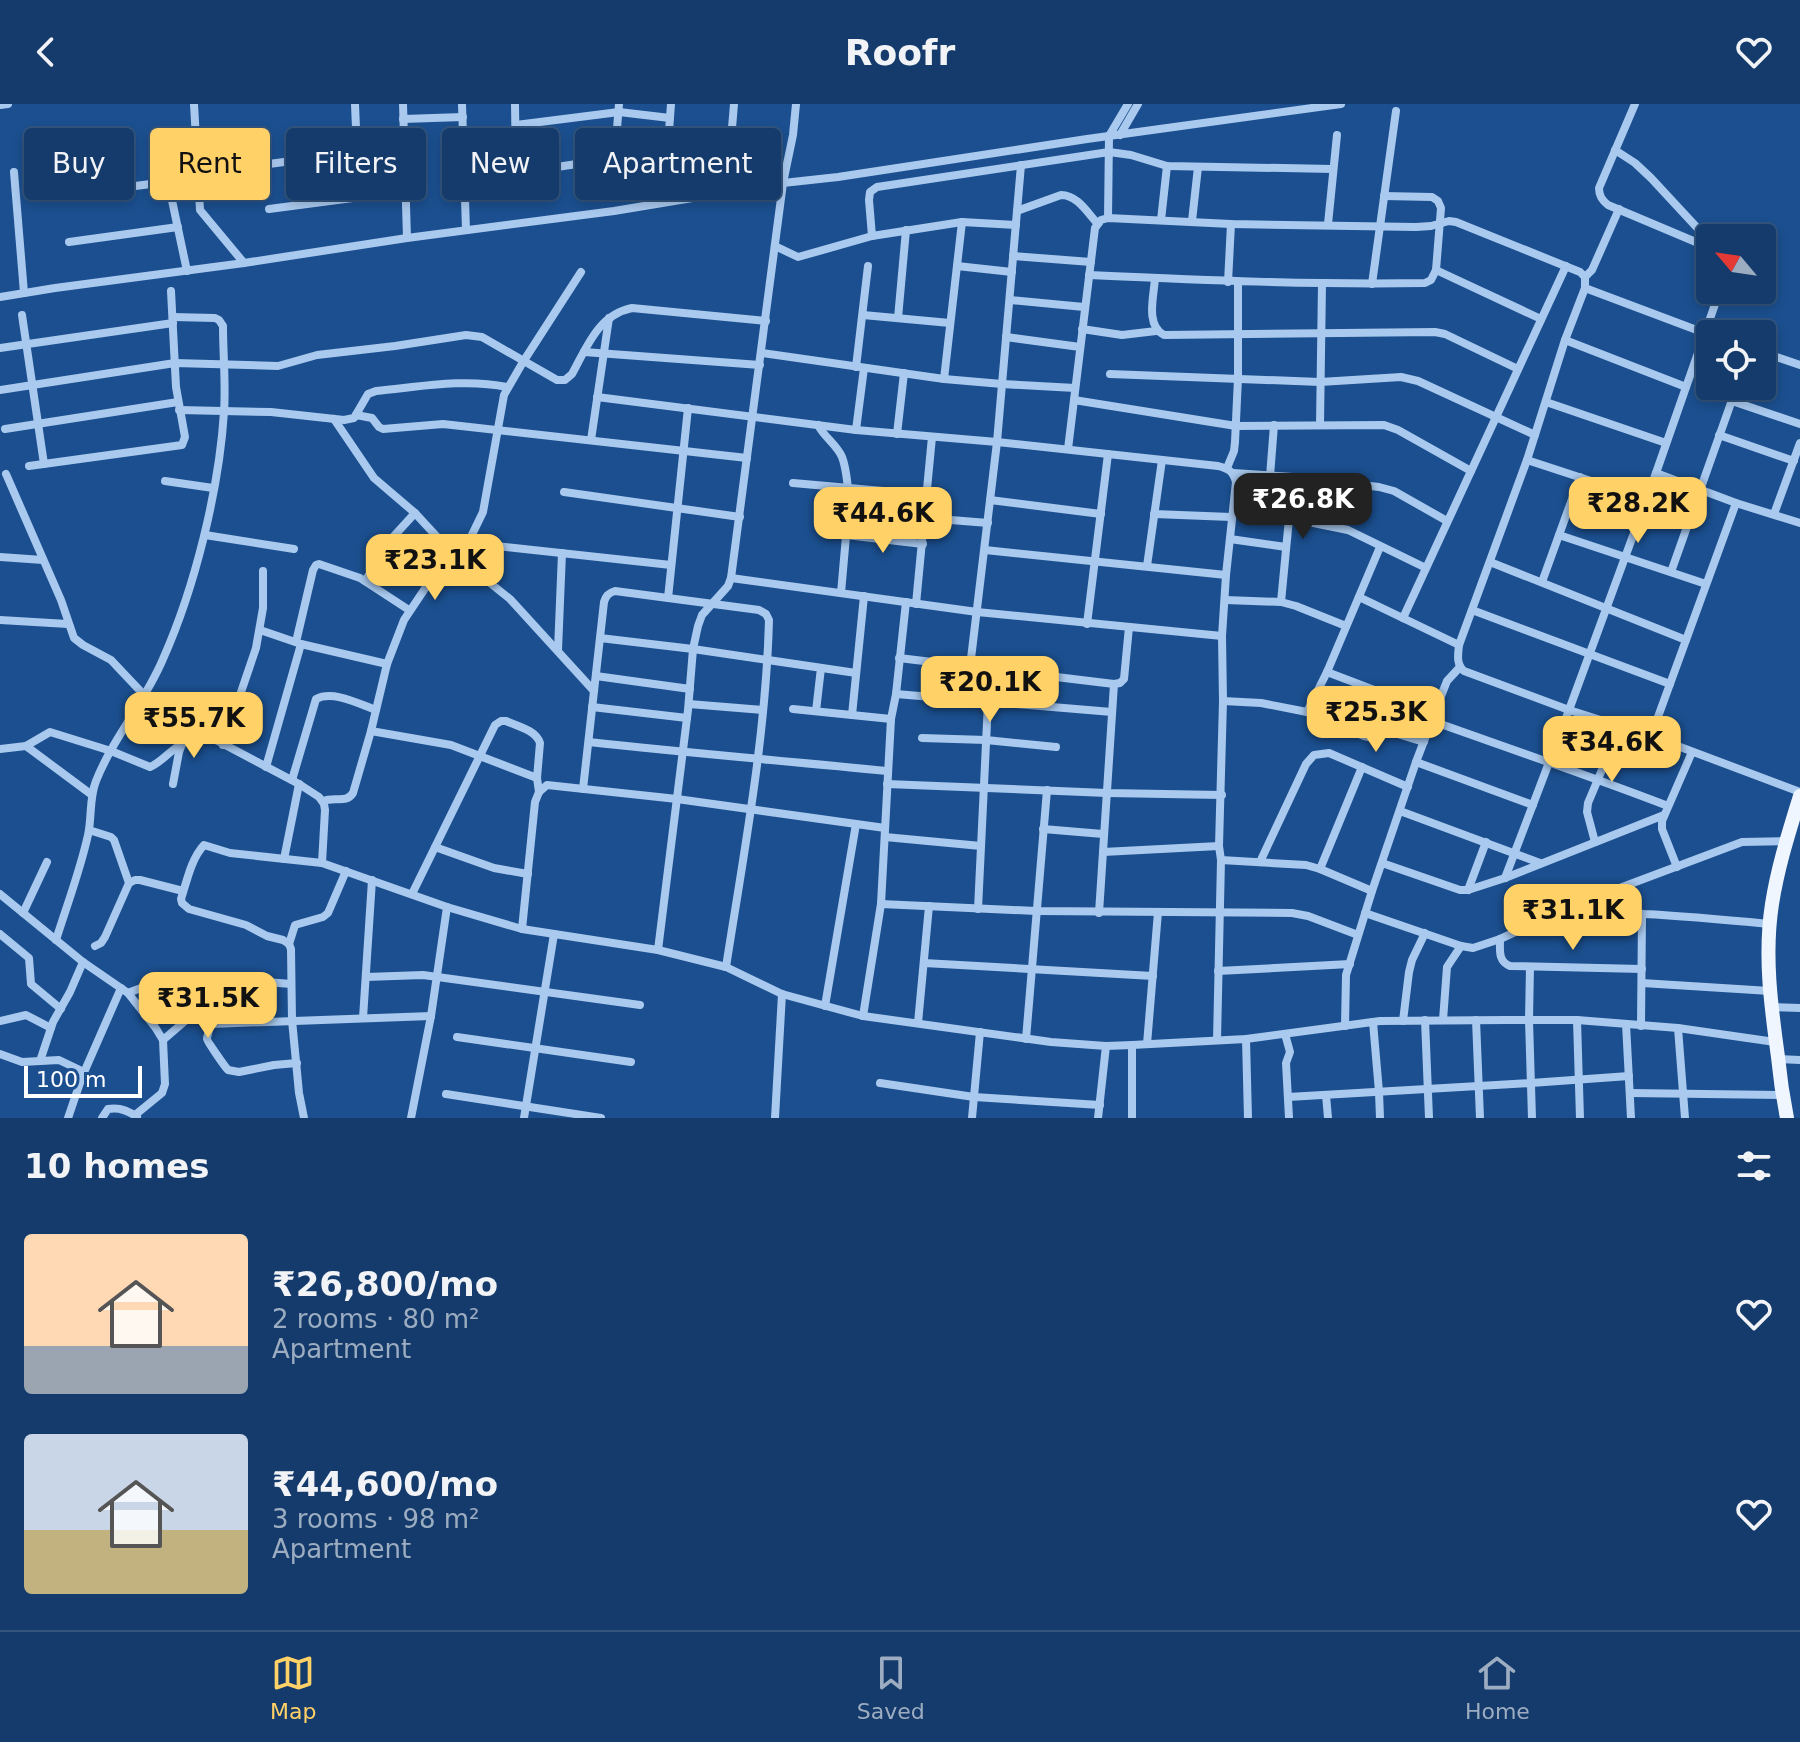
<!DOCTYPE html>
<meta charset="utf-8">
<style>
:root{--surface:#143b6b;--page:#1d4271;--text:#f1f3f6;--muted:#9dadc1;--line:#33557e;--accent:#ffd166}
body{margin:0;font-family:"DejaVu Sans",sans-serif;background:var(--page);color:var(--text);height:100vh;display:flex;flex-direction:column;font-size:30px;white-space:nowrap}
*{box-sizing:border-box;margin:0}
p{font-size:26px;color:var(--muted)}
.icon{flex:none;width:44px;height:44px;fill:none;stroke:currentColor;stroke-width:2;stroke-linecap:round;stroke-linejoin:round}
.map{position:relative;height:1014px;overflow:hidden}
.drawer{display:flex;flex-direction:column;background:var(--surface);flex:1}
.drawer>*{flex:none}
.top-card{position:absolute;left:24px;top:24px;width:800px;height:72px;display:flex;gap:16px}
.needle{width:52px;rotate:299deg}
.buttons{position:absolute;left:1696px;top:120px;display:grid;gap:16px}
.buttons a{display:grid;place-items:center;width:80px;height:80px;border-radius:8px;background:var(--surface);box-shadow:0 4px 12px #0003,0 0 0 2px var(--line);font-size:40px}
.scale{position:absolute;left:24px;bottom:20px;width:118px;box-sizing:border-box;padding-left:8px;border:4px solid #fff;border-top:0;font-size:22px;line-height:28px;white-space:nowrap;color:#fff;-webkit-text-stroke:6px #1b4f8f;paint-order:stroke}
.price{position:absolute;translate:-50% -68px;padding:0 18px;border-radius:16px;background:var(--accent);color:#111;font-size:26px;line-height:52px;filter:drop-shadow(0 2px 4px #0008)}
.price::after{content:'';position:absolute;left:50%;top:48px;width:24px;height:18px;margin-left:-12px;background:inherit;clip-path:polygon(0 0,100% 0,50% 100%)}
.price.current{background:#222;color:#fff}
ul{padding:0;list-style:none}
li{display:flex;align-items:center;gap:24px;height:200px;padding:0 24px}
li span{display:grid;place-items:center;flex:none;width:224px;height:160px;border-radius:8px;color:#555}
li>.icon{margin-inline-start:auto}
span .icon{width:96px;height:96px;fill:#fffc;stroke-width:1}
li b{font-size:34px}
h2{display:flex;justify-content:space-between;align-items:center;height:96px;padding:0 24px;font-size:34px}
.tag{padding:0 28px;border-radius:8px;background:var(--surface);box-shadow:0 4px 12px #0003,0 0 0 2px var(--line);font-size:28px;line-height:72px}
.tag.current{background:var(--accent);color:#111}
header{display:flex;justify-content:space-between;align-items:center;height:104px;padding:0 24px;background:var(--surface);font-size:36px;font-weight:600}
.tabs{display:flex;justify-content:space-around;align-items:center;height:112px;border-top:2px solid var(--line);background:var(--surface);font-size:22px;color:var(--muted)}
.tabs a{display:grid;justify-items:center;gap:4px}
.tabs .current{color:var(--accent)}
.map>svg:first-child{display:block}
</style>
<header><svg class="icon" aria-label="back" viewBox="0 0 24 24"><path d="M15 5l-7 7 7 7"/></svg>Roofr<svg class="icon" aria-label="heart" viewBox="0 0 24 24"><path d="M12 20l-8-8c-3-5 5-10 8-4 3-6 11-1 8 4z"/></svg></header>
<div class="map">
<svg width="1800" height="1014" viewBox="0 0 1800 1014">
<rect width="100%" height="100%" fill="#1b4f8f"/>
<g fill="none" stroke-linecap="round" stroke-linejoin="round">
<g stroke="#a9c9ee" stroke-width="8">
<path d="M194,0L200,106L244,159"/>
<path d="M355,0L357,48"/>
<path d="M403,0L407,134"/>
<path d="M462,0L466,126"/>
<path d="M515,0L516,69"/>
<path d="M1635,0L1599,84C1599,92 1602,96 1608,101L1710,144"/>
<path d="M0,1L8,0"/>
<path d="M403,15L463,13"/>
<path d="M516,21L619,8L670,14"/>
<path d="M1120,31L1138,0"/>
<path d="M668,35L731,40"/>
<path d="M196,41L263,39"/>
<path d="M615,44L667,47"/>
<path d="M1615,46L1635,59L1651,74L1702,129L1705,142"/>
<path d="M269,60L404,42"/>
<path d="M14,68L24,189"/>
<path d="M728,72L734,0"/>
<path d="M464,77L610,55L615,49L619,0"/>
<path d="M665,80L671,0"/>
<path d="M198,89L254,85"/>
<path d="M67,91L158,79L166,80L170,87L187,167"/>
<path d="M269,105L406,87"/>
<path d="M1017,107L1061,91C1077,91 1087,108 1097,119"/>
<path d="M1108,114L1109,32L1128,0"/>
<path d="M1161,116L1167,62"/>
<path d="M1192,117L1198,63"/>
<path d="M1328,120L1337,31"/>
<path d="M872,132L869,96L870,88L877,83L1109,48L1131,51L1167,62L1333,65"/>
<path d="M69,138L178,123"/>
<path d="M775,142L798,153L872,132L962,118L1016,121"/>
<path d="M1013,152L1091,158"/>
<path d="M957,162L1012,168"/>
<path d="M1436,166L1541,215"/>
<path d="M1762,166L1771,170"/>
<path d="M1089,171C1201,176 1313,181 1425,179L1431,176L1436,166L1441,104L1438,97L1432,93L1384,92"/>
<path d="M1585,173L1592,166L1619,105"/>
<path d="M1155,174C1154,192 1145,221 1164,231L1435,228L1445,230L1518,265"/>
<path d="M1228,178L1231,120"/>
<path d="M1372,180L1396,7"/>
<path d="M1585,184L1710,231"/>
<path d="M0,193L55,184L244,159L407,134L614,107L783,79L838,73L1087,35L1341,0"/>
<path d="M1010,196L1084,203"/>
<path d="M22,211L44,360"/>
<path d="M863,211L950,219"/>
<path d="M898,214L906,126"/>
<path d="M1082,225L1122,231L1156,227"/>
<path d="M1006,233L1080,243"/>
<path d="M1565,236L1686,283"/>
<path d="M0,244L173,219"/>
<path d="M584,248L760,261"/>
<path d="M1762,248L1800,261"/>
<path d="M762,249L944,275L1002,280L1075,284"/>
<path d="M856,263L868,162"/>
<path d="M1110,270L1320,278L1401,273L1418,277L1535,331"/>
<path d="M944,275L962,118"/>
<path d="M0,286L175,259L278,262L317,251L395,242L466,231L482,233L557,276H565L572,270C587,243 598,211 632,204L766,217"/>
<path d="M597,293L856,326L997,338L1218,362C1229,365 1233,367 1236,378L1226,471L1222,532L1223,597L1219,742L1221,756L1217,936"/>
<path d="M1074,296L1236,322L1384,321L1398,326L1471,367"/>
<path d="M1732,297L1800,320"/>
<path d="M1546,298L1666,339"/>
<path d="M179,306L271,308L344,316L354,314L368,290L376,287C419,283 464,274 507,283"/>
<path d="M356,311L372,314L379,323L383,325L443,320L747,354"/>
<path d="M334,315L374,374L415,409L450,447L510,495L594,587"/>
<path d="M818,321C824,333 837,341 842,353C847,366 848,384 849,398L841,489"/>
<path d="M1320,321L1322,179"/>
<path d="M5,325L178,298"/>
<path d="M856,326L864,264"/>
<path d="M897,330L904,269"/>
<path d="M1719,331L1794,357"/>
<path d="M591,336L609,214"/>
<path d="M1068,345L1095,124L1101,116L1108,114L1231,120L1416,123L1431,122L1449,117L1456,118L1580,168L1585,173V184L1565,236L1527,356L1459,541C1458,551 1456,560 1464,567L1569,606L1651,632L1800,688"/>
<path d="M1527,356L1646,395"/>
<path d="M29,362L182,341L185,333L176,283L171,187"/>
<path d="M1227,364L1234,347L1235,338L1238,274V178"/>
<path d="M1233,369L1293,373L1379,383L1394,387L1447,417"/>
<path d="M1656,369L1736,399L1800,419"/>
<path d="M6,370L61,496L74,534L83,541L111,556L145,592L180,617L299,680L319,693L324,700L325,706L322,759"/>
<path d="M1270,372L1274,321"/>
<path d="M165,377L213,384"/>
<path d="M793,379L928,391"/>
<path d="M564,388L740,413"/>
<path d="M990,396L1101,410"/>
<path d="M1154,410L1231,413"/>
<path d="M1774,410L1800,339"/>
<path d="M926,414L988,419"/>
<path d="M1289,414L1348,426L1426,464"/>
<path d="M205,431L294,445"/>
<path d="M846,431L923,440"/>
<path d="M1559,431L1706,480"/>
<path d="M1230,435L1286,443"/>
<path d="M468,439L483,408L504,291L523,258L581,168"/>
<path d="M985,446L1226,471"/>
<path d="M0,453L43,456"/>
<path d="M1490,458L1686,536"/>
<path d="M1147,462L1162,356"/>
<path d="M1671,468L1737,282"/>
<path d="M731,474L977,508L1222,532"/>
<path d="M365,477L394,432L415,409"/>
<path d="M1542,478L1580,373"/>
<path d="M1359,493L1459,541"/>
<path d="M668,494L688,304"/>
<path d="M1225,496L1281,498L1296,502L1346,522"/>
<path d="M1281,498L1293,373"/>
<path d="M916,500L932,333"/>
<path d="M1472,506L1670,580"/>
<path d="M1403,514L1566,162"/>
<path d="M0,516L68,520"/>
<path d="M1087,520L1108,350"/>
<path d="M260,526L301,540L387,560"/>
<path d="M600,534L693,545L856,569"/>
<path d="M296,538L313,466L316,461L319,460L360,474L409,506"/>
<path d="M558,546L562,449"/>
<path d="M899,554L1114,580L1120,579L1124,575L1129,523"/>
<path d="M970,563L997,338L1021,61"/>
<path d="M596,572L690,585"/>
<path d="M896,590L1112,608"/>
<path d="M1223,597L1261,599L1307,608L1364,632L1373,634L1379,630L1394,597L1390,592L1327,568"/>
<path d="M689,600L763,606"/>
<path d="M592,603L687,614"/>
<path d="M793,605L891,615"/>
<path d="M816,607L821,564"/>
<path d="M1307,608L1327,568L1380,443"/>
<path d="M852,611L864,492"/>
<path d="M1432,617C1511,645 1590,672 1668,702"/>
<path d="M1381,625L1424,638"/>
<path d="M371,627L451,641L537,674"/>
<path d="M1651,632L1736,399"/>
<path d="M922,634L986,636L1056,643"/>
<path d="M589,638C688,649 787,657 887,667"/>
<path d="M223,641L256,544L263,504V467"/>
<path d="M26,642L92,691"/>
<path d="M0,645L26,642L50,628L111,647L150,663C162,658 170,646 182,640"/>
<path d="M1416,658L1533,701"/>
<path d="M266,663L301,540"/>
<path d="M292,676L316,595C333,586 359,600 376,606"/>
<path d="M173,680L179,648L189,623"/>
<path d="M887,680L1107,689L1222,691"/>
<path d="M583,685L604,498C606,492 608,489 615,487L759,506L766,510L769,516C766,632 744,748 726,863"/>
<path d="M323,697C335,692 346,700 353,689L371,627L387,560L404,516L450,447L468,439L671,461"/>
<path d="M1400,707L1540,759"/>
<path d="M1043,725L1103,730"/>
<path d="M89,726L111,733L114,736L129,779"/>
<path d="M885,733L981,742"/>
<path d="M1595,738L1587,708L1588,699L1620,623"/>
<path d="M435,743L494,764L528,770"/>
<path d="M1103,748L1219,742"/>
<path d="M284,755L299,680"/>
<path d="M1221,756L1306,761L1320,765L1372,787"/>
<path d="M1260,758L1306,660L1314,651L1329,649L1408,683"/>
<path d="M1382,759L1460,786H1468L1505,774L1664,711"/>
<path d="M1677,763L1662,725V717L1692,648"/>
<path d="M1320,765L1362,663"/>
<path d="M1505,774L1569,606L1656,369L1720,186"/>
<path d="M1468,786L1486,738"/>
<path d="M0,790L83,858L128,889L155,923L163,936L165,980L162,989L135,1011"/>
<path d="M412,790L495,621L501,617H506C517,622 536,626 540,639L537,674L539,688"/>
<path d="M881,800L1036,807L1292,809L1308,812L1358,831"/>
<path d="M1577,800C1598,812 1621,808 1644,810C1686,812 1728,816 1769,820"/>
<path d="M978,805L988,598"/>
<path d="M23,809L47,758"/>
<path d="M1099,809L1114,580"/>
<path d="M1365,809L1461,842L1473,844L1500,835L1577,800L1742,738L1786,737"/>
<path d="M522,825L535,698L539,688L547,681L677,695L885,724"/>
<path d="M0,830L29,854L31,880L61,905"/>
<path d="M1500,835C1500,847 1498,857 1510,862L1642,865"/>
<path d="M56,836C67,801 80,767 88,731C92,714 89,694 96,677C113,634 145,598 163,555C195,483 219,386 224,308C226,280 223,251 223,222L219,216L215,214L173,213"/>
<path d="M289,840L295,821L323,813L328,809L346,767"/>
<path d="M95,842L101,839L105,833L129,779L135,776H140L183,787"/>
<path d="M658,846L688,606L693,545L698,522L702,511L728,482L731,474L783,79L793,31L796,0"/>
<path d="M924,859L1153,872"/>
<path d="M1530,863L1529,916L1532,1014"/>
<path d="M1218,867L1350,860"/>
<path d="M366,873L423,871L640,901"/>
<path d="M219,874L291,880"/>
<path d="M1642,879L1770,887"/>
<path d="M128,889C134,887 141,883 147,883C163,882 192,914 211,920L431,912"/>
<path d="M825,902L856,720"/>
<path d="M1771,903L1800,904"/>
<path d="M863,912L881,800L891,615L896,590L906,498"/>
<path d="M363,914L372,776"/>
<path d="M1425,916L1429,1014"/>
<path d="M1443,916L1447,863L1461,842"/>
<path d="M1476,916L1480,1014"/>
<path d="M1577,916L1580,1014"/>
<path d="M0,917L26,911L51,924"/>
<path d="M1403,917L1409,868L1412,856L1425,829"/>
<path d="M1373,918L1379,988L1380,1014"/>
<path d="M918,919L929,802"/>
<path d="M211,920C210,923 207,932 207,935C207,937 225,963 228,966L239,968L274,961L297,959"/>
<path d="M1626,920L1631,1014"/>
<path d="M1345,922L1346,871L1372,787L1416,658L1443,587L1447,577L1460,563"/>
<path d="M1641,922L1642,810"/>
<path d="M1678,924L1685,1014"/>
<path d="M1285,930L1290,948L1286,959L1289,1014"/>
<path d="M457,933L631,958"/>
<path d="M1026,935L1047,686"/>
<path d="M1246,935L1248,1014"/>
<path d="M163,936L192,911"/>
<path d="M1147,940L1158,808"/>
<path d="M0,950L22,958L59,956L84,968"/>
<path d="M1778,955L1800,956"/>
<path d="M40,957L53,918L70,888L83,858"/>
<path d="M880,979L974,993L1100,1001"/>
<path d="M1630,989L1782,991"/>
<path d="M446,990L601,1014"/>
<path d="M1326,991L1328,1014"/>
<path d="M1288,993L1531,979L1629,972"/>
<path d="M68,1014L82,973L121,884"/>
<path d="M102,1014L108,1005C118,1003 129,1007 137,1013"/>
<path d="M304,1014L299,989L292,916L291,845L289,840L283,836L267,832L246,821L189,805L182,799L181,795C187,777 191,755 204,741L230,749L322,759L447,803L522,825L658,846L726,863L782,890L863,912L1051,938L1106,942L1132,941L1246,935L1380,917L1506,916H1577L1678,924L1775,938"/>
<path d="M411,1014L431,912L447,803"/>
<path d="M524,1014L554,830"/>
<path d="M775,1014L782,890"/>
<path d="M972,1014L980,928"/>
<path d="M1098,1014L1106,942"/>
<path d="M1132,1014V941"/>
</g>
<path stroke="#f0f6ff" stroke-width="14" d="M1787,1014C1783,994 1780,974 1778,953C1771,902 1764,851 1772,800C1778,762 1789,728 1800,692"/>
</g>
</svg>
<div class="buttons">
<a><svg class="needle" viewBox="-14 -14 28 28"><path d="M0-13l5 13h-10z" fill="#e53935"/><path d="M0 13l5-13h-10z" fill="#9dadc1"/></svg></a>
<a><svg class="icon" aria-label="locate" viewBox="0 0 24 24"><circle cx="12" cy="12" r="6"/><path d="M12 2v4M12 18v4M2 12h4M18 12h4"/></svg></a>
</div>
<div class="scale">100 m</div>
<b class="price current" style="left:1303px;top:437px">₹26.8K</b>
<b class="price" style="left:1638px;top:441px">₹28.2K</b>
<b class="price" style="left:883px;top:451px">₹44.6K</b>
<b class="price" style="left:435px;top:498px">₹23.1K</b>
<b class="price" style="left:990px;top:620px">₹20.1K</b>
<b class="price" style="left:1376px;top:650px">₹25.3K</b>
<b class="price" style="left:194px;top:656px">₹55.7K</b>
<b class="price" style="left:1612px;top:680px">₹34.6K</b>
<b class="price" style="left:1573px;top:848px">₹31.1K</b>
<b class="price" style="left:208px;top:936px">₹31.5K</b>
<div class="top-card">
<a class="tag">Buy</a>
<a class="tag current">Rent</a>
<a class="tag">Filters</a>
<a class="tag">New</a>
<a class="tag">Apartment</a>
</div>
</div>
<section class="drawer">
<h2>10 homes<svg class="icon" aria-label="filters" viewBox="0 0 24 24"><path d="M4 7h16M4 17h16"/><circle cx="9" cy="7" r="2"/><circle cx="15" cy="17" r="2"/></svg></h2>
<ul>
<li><span style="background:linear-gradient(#ffd9b3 70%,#9aa5b1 0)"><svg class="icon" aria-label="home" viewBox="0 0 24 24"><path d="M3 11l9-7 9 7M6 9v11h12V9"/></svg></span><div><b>₹26,800/mo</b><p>2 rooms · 80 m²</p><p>Apartment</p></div><svg class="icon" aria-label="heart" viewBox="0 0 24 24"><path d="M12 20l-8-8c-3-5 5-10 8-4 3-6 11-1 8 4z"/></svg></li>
<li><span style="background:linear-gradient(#c9d6e8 60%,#c2b280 0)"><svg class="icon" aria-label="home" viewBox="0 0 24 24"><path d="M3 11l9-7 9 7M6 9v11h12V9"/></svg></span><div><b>₹44,600/mo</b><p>3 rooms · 98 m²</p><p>Apartment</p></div><svg class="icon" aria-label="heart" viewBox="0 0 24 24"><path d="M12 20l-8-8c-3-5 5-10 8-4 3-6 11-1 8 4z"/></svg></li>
</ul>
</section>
<nav class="tabs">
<a class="current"><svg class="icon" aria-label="map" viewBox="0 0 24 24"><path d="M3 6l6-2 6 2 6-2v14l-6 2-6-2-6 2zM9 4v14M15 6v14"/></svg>Map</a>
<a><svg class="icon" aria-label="saved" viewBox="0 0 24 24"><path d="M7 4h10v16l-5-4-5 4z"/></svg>Saved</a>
<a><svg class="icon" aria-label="home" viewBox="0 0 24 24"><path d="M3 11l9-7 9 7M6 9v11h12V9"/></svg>Home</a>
</nav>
